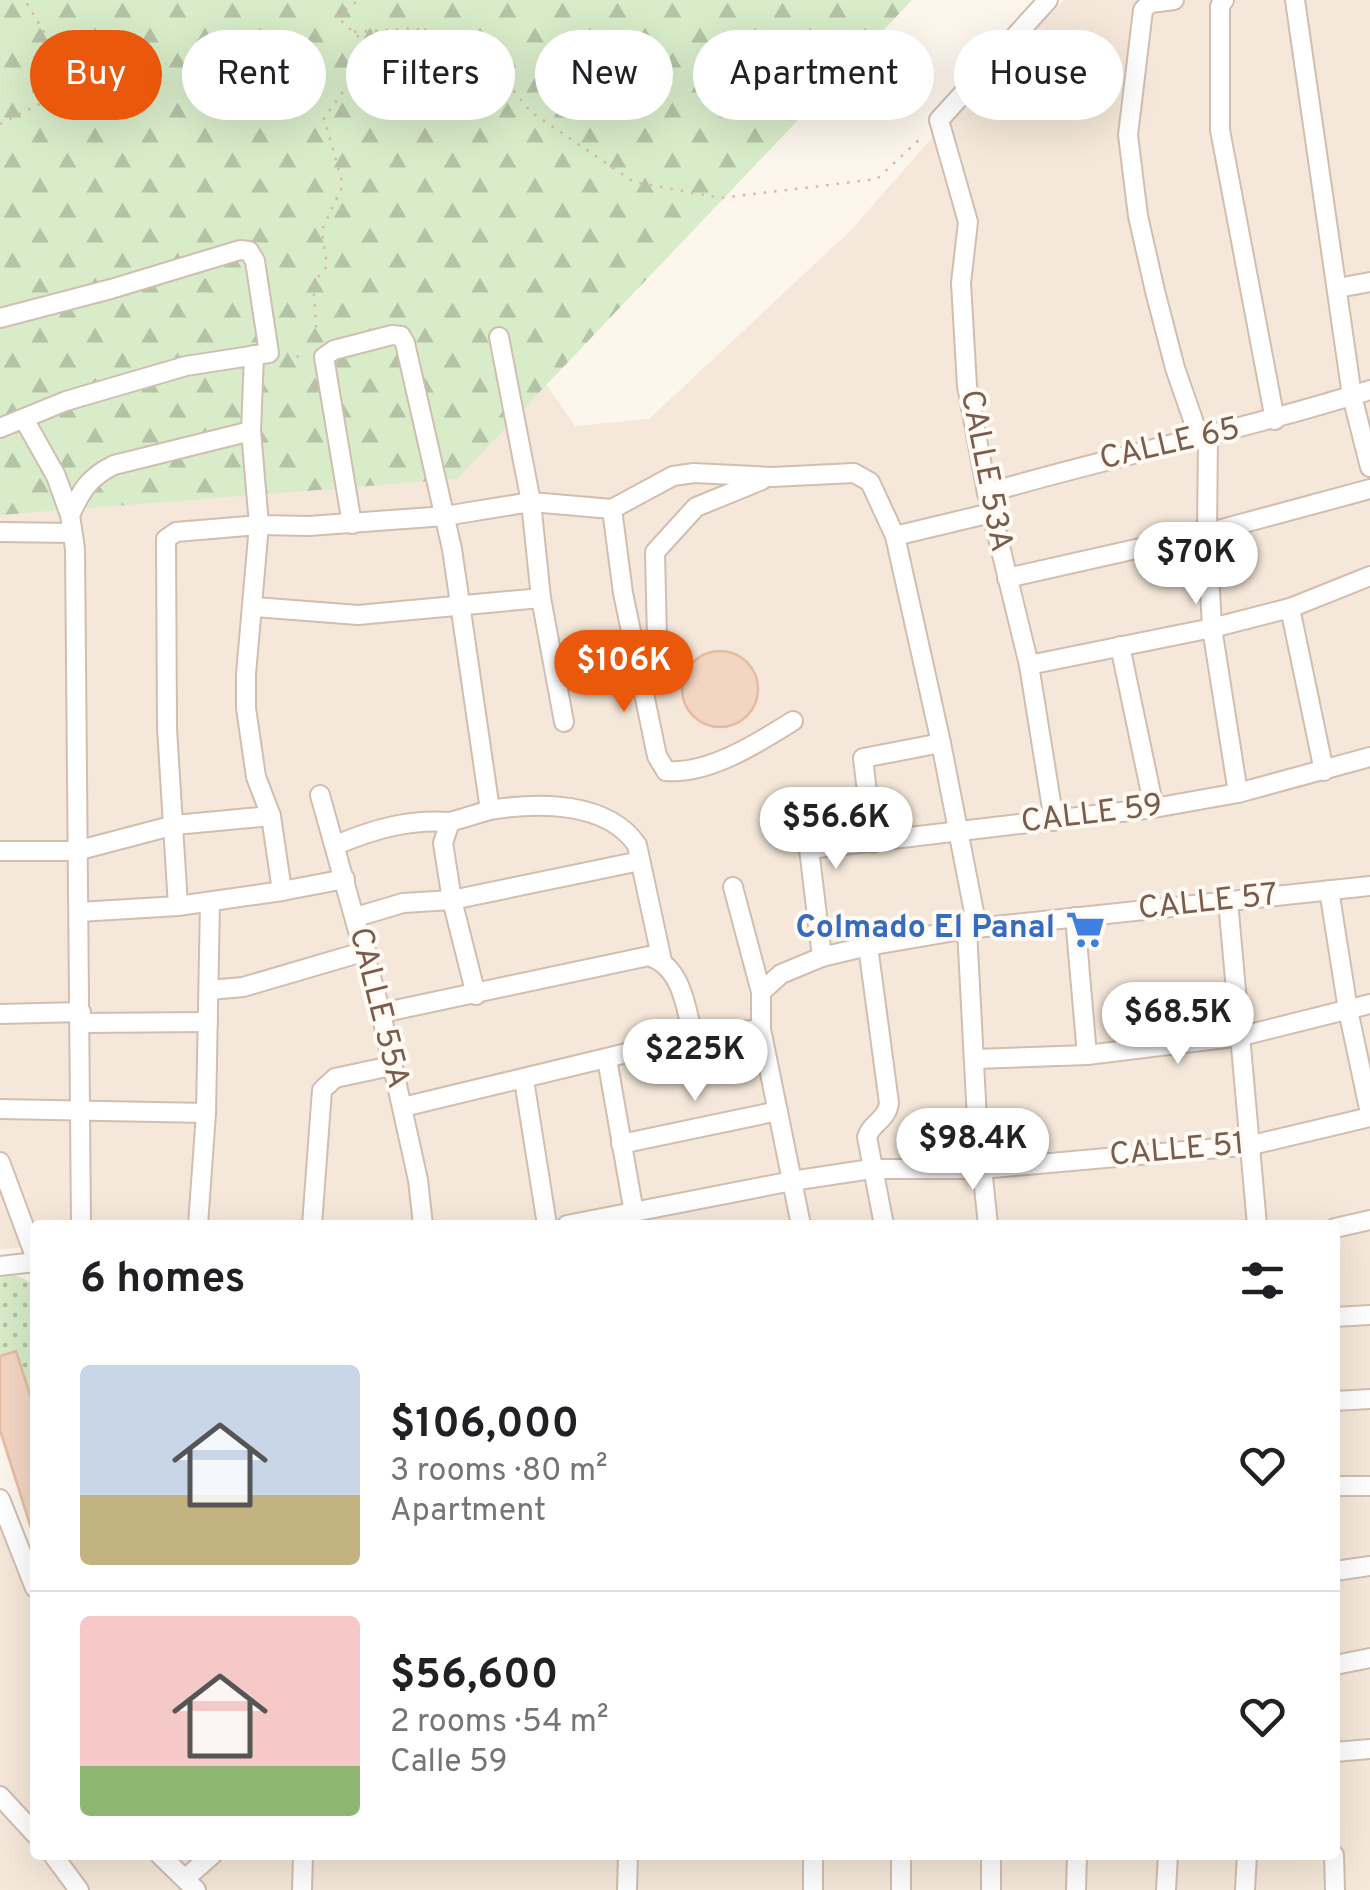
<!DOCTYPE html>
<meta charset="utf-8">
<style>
:root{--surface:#fff;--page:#f6f6f6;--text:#202124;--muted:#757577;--line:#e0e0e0;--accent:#ea580c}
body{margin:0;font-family:Overpass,sans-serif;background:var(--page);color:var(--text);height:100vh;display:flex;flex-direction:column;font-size:38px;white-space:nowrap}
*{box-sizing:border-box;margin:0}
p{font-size:32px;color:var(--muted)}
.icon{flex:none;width:55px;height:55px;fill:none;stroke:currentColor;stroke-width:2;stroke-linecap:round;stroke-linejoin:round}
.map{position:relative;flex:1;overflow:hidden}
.sheet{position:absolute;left:30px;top:1220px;width:1310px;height:640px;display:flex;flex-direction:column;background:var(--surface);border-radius:10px;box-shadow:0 10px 40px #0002}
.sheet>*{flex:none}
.guide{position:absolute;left:30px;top:30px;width:1310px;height:90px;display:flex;gap:20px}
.price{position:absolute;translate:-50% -85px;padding:0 22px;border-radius:35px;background:#fff;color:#222;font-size:32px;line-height:65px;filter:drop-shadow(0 2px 5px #0008)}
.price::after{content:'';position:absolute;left:50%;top:60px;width:30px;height:22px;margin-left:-15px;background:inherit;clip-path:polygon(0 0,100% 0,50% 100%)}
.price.active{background:var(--accent);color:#fff}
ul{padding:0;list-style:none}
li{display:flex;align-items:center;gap:30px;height:250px;padding:0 50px}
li+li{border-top:2px solid var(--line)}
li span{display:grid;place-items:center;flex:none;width:280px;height:200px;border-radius:10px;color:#555}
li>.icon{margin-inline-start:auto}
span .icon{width:120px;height:120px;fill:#fffc;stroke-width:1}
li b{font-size:42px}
h2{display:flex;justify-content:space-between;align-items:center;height:120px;padding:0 50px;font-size:42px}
.pill{padding:0 35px;border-radius:45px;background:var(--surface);box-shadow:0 10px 40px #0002;font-size:35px;line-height:90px}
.pill.active{background:var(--accent);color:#fff}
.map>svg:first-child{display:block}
</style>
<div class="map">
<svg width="1370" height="1890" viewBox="0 0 1370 1890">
<defs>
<pattern id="grass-dots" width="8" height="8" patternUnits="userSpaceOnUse" patternTransform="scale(2.5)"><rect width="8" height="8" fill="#d8ecc9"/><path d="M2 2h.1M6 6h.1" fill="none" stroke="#b4c2a5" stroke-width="1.8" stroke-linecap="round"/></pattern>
<pattern id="forest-firs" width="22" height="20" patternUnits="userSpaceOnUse" patternTransform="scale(2.5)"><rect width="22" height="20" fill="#d8ecc9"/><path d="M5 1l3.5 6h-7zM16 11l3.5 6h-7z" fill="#b4c2a5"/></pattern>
</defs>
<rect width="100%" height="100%" fill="#fdf6ec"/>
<path fill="#f5e8da" d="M1064,0H1370V1890H0V1517L35,1604V1855H1335V1225H35V1278L23,1247L0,1250V297L493,307L575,426L649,419L851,230L959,107Z"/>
<path fill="url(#grass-dots)" d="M10,1276L20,1277L35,1285V1531L0,1405V1278Z"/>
<path fill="url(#forest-firs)" d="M0,0H912L457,479L0,515Z"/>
<g fill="#f3d5c3" stroke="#e6bba3" stroke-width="2.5">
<circle cx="720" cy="689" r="38"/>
<path d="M16,1351L35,1410V1531H32L0,1430V1356Z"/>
</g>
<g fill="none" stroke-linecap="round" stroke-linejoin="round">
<defs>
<g id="minor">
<path d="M1048,0L939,120L968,222L961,283L967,386L987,493L1029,665L1054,821"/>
<path d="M1174,0L1150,3L1143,10L1128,135L1138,216L1155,291L1175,368L1200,440"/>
<path d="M1224,0L1220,6V130L1275,420"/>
<path d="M1295,0L1352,396L1370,467"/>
<path d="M1338,288L1370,282"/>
<path d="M0,318L111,289L240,250L249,251L255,261L269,353L186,366L66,401L0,428"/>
<path d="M499,337L531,502L541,598L564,722"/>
<path d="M254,355L251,431L259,525L309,526L445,516L531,502L612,509L623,593L657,756L666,771C708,775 758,743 793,721"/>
<path d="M24,419L56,476L70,515L75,549L81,1225"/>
<path d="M1208,437L1207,533L1212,628L1238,793"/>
<path d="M987,493C1114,456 1243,430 1370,390"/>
<path d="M612,509L673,476L694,473L772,477L854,473L870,482L895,536L941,743L974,912L967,929L977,1120L988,1225"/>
<path d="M70,515C81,491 89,477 114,465L251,431"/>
<path d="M352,524L324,357L334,350L392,335L401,336L405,343L452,549L490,810L450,822L443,843L452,900L476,995"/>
<path d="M0,532L72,533"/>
<path d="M895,536L991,513"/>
<path d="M1007,578L1207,533L1370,489"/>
<path d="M255,607L358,615L541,598"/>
<path d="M1290,608L1324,771"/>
<path d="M657,639L655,552L696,507L762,480"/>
<path d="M1120,646L1154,808"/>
<path d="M1029,665L1212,628L1290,608L1370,576"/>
<path d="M320,795L381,1013L418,1180L423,1225"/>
<path d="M795,798L809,849L822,957"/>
<path d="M490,810C537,802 607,801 637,845L662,961"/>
<path d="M873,843L863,758L941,743"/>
<path d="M336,845C374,829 409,819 450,822"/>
<path d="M809,849L1154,808L1238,793L1370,757"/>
<path d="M0,851H76L175,825L271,816"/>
<path d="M733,887L761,992V1029L801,1225"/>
<path d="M1329,890L1348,1010L1370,1113"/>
<path d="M282,891L345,879"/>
<path d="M1228,901L1257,1225"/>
<path d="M79,912L178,906L282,891L271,816L256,777L246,708V674L259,525L176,532L166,539L167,728L178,906"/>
<path d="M356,917L403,903L452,900L640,861"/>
<path d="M1075,917L1087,1055"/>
<path d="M868,946L889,1103C887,1120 871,1123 867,1137L884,1225"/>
<path d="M209,990L243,987L366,951"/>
<path d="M761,992L781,974L822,957L868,946L967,929L1370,886"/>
<path d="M381,1013L649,956C682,967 686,1007 693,1037"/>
<path d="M0,1014L81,1012"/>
<path d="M81,1023L208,1022"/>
<path d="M607,1059L634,1213"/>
<path d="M975,1059L1087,1055L1242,1036L1370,1004"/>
<path d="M524,1080L547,1225"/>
<path d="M403,1107L693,1037L761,1029"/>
<path d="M0,1109L206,1113"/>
<path d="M621,1144L778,1111"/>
<path d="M0,1162L35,1256"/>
<path d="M198,1225L206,1113L210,902"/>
<path d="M312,1225L322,1090L335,1078L391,1066"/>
<path d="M567,1225L792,1181L871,1169H982L1252,1145L1370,1117"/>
<path d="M1335,1228L1370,1220"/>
<path d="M0,1266L35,1262"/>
<path d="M1335,1317L1370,1315"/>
<path d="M1335,1401L1370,1399"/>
<path d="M1335,1486H1370"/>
<path d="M0,1499L35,1588"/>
<path d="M1335,1571L1370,1566"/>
<path d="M1335,1665L1370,1658"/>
<path d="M1335,1752L1370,1749"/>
<path d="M0,1796L35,1834"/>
<path d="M53,1855L79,1890"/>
<path d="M160,1855L196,1890"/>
<path d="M813,1855V1890"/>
<path d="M901,1855V1890"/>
<path d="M991,1855V1890"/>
<path d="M1334,1855L1335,1890"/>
<path d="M186,1878L212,1855"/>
<path d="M302,1890L303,1855"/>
<path d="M627,1890L628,1855"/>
<path d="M1076,1890L1077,1855"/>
<path d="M1166,1890L1168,1855"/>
<path d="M1245,1890L1247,1855"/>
</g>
</defs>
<use href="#minor" stroke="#d1beb0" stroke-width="22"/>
<g stroke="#d9b8a5" stroke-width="2.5" stroke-dasharray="2.5 8" stroke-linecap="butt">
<path d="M354,32L416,28L509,85L531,112L634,182L721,198L877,179L924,135"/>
<path d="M0,124L53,97L52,46L25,0"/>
<path d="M317,338L313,283L327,266L322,230L343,185L324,118L373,50L336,16L359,0"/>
<path d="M286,355L307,358"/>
</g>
<use href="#minor" stroke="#fff" stroke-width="18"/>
</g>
<defs>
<symbol id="supermarket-bare" viewBox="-9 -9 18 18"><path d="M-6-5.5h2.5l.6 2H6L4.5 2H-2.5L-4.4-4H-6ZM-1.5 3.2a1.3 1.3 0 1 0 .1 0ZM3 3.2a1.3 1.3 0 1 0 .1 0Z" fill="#3f7fe0" stroke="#fffaf3" stroke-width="2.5" paint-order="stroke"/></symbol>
</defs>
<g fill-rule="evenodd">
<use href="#supermarket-bare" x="1058" y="902" width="55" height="55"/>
</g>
<g text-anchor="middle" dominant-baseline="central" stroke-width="8" stroke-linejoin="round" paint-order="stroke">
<g font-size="32" fill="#7a5c4d" stroke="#fffaf3">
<text transform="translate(1170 445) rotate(-13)">CALLE 65</text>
<text transform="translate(985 471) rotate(79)">CALLE 53A</text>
<text transform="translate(1092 815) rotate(-7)">CALLE 59</text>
<text transform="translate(1208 903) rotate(-6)">CALLE 57</text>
<text transform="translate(378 1008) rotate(76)">CALLE 55A</text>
<text transform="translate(1177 1151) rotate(-5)">CALLE 51</text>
</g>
<g font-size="32" font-weight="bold" fill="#366cbe" stroke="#fffaf3" text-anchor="end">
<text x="1055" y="929">Colmado El Panal</text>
</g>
</g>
</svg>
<b class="price" style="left:1196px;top:607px">$70K</b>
<b class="price active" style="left:624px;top:715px">$106K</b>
<b class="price" style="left:836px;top:872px">$56.6K</b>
<b class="price" style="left:1178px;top:1067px">$68.5K</b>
<b class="price" style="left:695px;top:1104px">$225K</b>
<b class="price" style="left:973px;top:1193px">$98.4K</b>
<div class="guide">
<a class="pill active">Buy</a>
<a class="pill">Rent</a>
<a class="pill">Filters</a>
<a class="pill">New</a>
<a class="pill">Apartment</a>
<a class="pill">House</a>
</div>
<section class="sheet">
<h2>6 homes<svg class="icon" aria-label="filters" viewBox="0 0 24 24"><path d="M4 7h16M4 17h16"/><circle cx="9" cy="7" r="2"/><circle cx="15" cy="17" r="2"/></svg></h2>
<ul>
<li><span style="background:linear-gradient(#c9d6e8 65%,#c2b280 0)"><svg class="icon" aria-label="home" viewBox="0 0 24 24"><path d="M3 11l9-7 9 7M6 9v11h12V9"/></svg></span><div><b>$106,000</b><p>3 rooms · 80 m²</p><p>Apartment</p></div><svg class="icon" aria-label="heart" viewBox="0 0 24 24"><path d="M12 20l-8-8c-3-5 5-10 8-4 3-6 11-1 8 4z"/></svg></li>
<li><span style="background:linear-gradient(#f6c9c9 75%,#8fb573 0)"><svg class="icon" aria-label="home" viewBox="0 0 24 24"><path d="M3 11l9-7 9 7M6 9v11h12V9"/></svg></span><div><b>$56,600</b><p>2 rooms · 54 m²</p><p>Calle 59</p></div><svg class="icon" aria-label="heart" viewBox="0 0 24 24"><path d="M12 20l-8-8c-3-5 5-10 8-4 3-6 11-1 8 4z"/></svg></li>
</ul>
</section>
</div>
